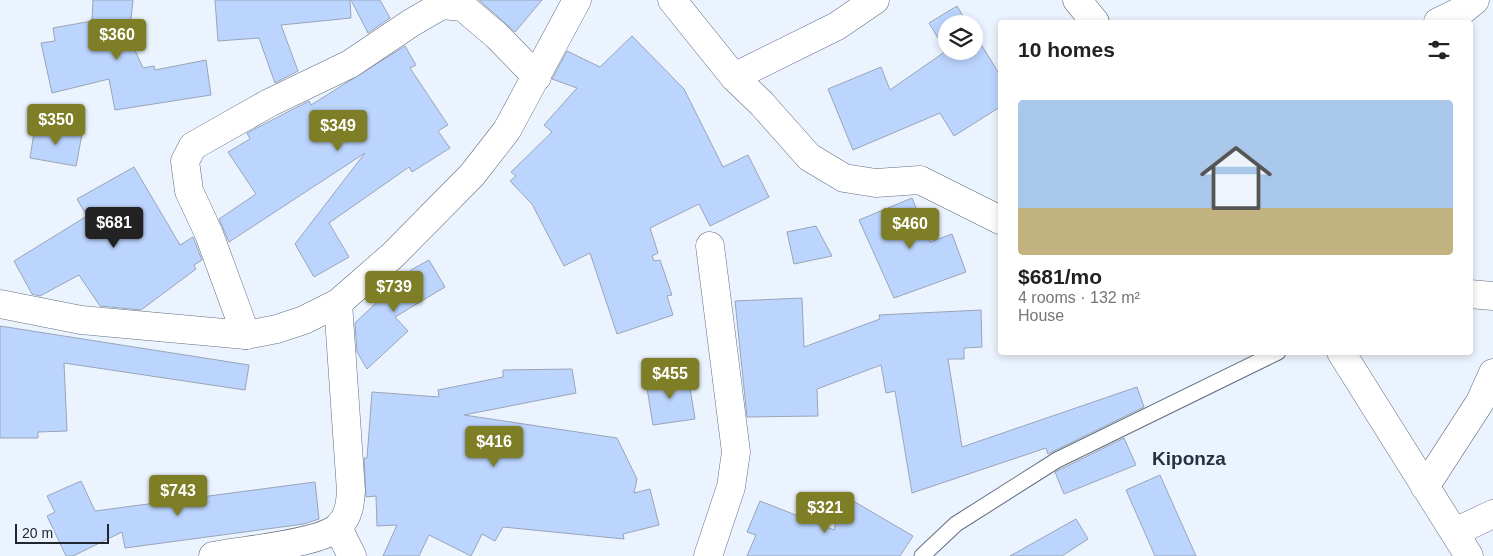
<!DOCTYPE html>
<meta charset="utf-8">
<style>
:root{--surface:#fff;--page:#f2f2f2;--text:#222;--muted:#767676;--line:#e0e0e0;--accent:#7e7e26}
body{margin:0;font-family:Helvetica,sans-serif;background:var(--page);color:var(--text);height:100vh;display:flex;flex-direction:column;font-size:19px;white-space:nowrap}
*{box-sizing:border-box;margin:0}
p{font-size:16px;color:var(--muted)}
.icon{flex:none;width:28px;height:28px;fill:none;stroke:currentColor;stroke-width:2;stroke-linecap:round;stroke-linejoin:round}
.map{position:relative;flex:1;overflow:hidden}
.details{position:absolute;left:998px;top:20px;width:475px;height:335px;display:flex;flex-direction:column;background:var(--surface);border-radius:5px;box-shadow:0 2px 8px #0003}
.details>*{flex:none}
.buttons{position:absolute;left:938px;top:15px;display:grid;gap:10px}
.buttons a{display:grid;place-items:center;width:45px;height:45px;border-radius:50%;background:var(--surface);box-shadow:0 2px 8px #0003;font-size:25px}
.scale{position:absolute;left:15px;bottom:12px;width:94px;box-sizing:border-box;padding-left:5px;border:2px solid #21252c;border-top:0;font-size:14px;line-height:18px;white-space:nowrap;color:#21252c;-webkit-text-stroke:4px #ebf3ff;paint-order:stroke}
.price{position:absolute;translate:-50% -42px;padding:0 11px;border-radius:5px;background:var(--accent);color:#fff;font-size:16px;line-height:32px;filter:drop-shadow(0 1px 2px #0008)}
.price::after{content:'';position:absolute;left:50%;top:30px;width:15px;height:11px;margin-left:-8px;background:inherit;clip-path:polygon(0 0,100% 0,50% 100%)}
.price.on{background:#222;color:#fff}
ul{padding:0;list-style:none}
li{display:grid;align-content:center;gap:10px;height:265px;padding:0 20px}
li+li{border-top:1px solid var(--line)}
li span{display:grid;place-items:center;height:155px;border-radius:5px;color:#555}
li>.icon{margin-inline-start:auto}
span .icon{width:90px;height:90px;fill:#fffc;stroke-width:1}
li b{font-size:21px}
h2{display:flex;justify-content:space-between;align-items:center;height:60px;padding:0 20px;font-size:21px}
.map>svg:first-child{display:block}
</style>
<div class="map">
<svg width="1493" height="556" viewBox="0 0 1493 556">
<rect width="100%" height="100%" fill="#ebf3ff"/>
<g fill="#bcd5fe" stroke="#99a5b7">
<path d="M93,0H133L129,37L143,68L154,66L155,70L206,60L211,95L115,110L109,79L52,93L41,43L55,41L53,28L92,21Z"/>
<path d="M215,0H350L351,18L281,25L298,71L275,83L259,38L218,41Z"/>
<path d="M351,0H380L390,18L368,33Z"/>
<path d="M479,0H542L515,32Z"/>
<path d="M957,6L968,24H946V51L929,23Z"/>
<path d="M974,33L1000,75V107L954,136L940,113L853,150L828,89L881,67L890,90L946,51H974Z"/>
<path d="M632,36L684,89L723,167L748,155L769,197L710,226L699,204L650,228L658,253L652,256L654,261L660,260L672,295L667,296L673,315L617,334L590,253L564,266L532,204L510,181L516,176L511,172L552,132L544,125L577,88L552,79L567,51L600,67Z"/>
<path d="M405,46L416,65L410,68L448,125L438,131L450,148L412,172L409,167L329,223L349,257L314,277L295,244L365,153L229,242L219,219L256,194L228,152L250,139L247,133L309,101L311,105Z"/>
<path d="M35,126L82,134L76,166L30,158Z"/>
<path d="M134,167L180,245L193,237L202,260L194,265L196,269L141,310L100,306L79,275L40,296L32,294L14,261L87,216L77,199Z"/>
<path d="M912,198L930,242L952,234L966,272L894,298L859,220Z"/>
<path d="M816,226L832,256L794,264L787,232Z"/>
<path d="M429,260L445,287L395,317L408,331L367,369L357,352L355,323L411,270Z"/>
<path d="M802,298L804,347L880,319L879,315L981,310L982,347L964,348V359H948L962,447L1137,387L1144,407L1048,454L1046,448L912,493L895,391L886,393L881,365L817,389L818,416L747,417L735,301Z"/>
<path d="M0,326L249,365L245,390L64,363L67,431L38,432V438H0Z"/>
<path d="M572,369L576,393L464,415L617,438L637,479L634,493L650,489L659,525L623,534L624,539L503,527L495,541L482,534L471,556L429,535L419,556H383L397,525L377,526L376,496L366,497L364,458H367L372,392L439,397L438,390L503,377V370Z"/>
<path d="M688,376L695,419L653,425L646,382Z"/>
<path d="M1124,438L1136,465L1064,494L1055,472Z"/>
<path d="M1160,475L1196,556H1155L1126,490Z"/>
<path d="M81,481L95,511L315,482L319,519L304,524L125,548L122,532L73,556H66L47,516L55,512L47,496Z"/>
<path d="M843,495L913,536L900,556H747L756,535L747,532L760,501L834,530Z"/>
<path d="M1076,519L1088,539L1062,556H1010Z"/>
</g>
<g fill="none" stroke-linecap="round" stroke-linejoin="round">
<defs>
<path id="service" d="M922,556L956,524L1057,460L1278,352"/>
<g id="minor">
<path d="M672,0L734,77L762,104L809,157L844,178L876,183L920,180L1000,220"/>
<path d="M1077,0L1095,22"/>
<path d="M1438,22L1463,10L1475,0"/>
<path d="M734,77L837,26L875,0"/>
<path d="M1470,294L1493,296"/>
<path d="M0,304L81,320L246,335L277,329L304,320L338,303L393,255L472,175L507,130L577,0"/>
<path d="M246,335L209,234L189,191L185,161L193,146L269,103L350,64L411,23L442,5L463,7L497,36L537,77"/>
<path d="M1341,352L1469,556"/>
<path d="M1425,487L1480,402L1493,373"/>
<path d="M338,528L352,556"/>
<path d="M1455,532L1493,514"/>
<path d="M213,556C241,550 322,544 339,526C349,516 350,504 351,491L338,303"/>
<path d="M708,556L731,487L736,452L710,246"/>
</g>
</defs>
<use href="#service" stroke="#626d7e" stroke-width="17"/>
<use href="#minor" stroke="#626d7e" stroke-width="29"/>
<use href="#service" stroke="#fff" stroke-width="15"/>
<use href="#minor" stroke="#fff" stroke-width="28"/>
</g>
<g text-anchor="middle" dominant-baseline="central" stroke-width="4" stroke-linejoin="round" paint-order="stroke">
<g font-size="19" font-weight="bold" fill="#273040" stroke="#ebf3ff">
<text x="1189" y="458">Kiponza</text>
</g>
</g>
</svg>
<div class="buttons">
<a><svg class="icon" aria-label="layers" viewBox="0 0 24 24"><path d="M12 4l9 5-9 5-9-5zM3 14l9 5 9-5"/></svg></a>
</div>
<div class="scale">20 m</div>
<b class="price" style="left:117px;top:61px">$360</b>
<b class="price" style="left:56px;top:146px">$350</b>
<b class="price" style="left:338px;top:152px">$349</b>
<b class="price on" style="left:114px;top:249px">$681</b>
<b class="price" style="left:910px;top:250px">$460</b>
<b class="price" style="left:394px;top:313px">$739</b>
<b class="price" style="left:670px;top:400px">$455</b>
<b class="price" style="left:494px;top:468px">$416</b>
<b class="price" style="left:178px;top:517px">$743</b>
<b class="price" style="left:825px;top:534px">$321</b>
<section class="details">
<h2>10 homes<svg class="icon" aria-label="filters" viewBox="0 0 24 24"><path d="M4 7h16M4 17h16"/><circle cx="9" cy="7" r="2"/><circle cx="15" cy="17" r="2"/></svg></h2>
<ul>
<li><span style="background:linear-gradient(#a9c7e8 70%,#c2b280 0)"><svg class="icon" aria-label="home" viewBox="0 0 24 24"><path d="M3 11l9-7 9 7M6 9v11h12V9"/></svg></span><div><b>$681/mo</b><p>4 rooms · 132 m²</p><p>House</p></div></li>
</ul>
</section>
</div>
